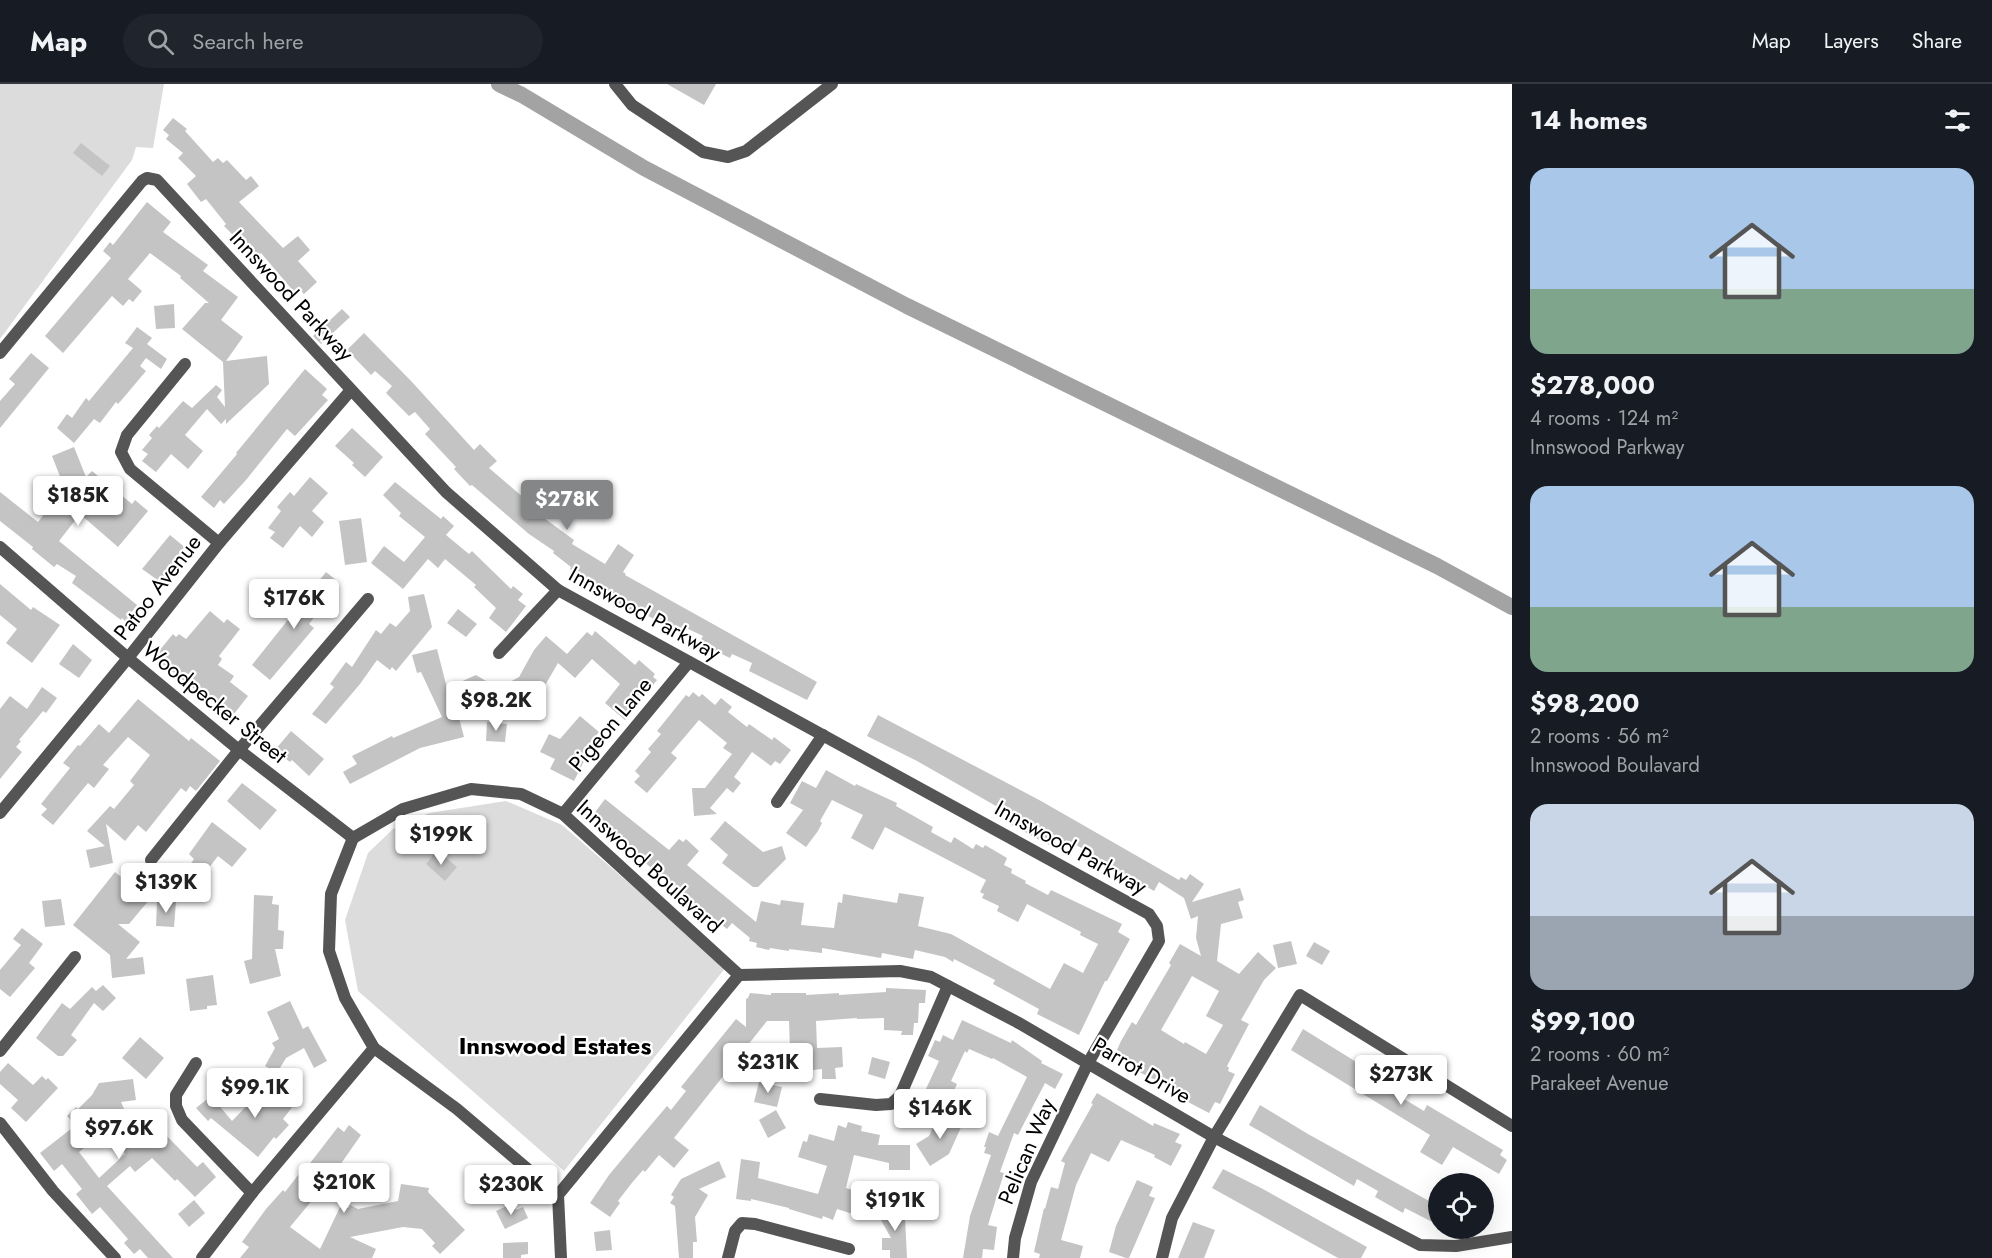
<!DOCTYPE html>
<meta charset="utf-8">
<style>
:root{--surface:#171b24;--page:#20242c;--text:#f1f3f6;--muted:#9ea1a6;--line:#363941;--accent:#858687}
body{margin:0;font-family:Jost,sans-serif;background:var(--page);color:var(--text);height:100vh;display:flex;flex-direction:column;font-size:22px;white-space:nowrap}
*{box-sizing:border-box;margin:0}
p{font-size:20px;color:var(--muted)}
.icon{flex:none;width:33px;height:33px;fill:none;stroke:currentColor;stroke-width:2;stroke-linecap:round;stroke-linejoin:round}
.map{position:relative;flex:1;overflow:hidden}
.drawer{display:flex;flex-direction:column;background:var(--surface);width:480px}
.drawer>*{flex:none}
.tools{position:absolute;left:1428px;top:1089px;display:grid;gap:12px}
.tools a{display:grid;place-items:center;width:66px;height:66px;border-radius:50%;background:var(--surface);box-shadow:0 6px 24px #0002;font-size:30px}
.price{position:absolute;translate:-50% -51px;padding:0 14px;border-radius:6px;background:#fff;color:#222;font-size:20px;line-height:39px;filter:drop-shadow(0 2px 3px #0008)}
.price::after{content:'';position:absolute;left:50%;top:36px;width:18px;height:14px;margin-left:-9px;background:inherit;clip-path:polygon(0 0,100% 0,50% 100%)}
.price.on{background:var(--accent);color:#fff}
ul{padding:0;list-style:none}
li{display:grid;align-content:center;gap:12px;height:318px;padding:0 18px}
li span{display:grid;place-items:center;height:186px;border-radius:18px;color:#555}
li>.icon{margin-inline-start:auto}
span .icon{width:108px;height:108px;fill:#fffc;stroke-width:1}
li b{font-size:26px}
h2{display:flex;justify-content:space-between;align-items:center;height:72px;padding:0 18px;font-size:26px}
header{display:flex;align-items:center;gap:36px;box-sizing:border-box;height:84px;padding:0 30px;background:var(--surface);border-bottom:2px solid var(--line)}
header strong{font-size:28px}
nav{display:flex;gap:33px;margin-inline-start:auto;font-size:21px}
.search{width:420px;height:54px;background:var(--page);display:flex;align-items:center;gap:15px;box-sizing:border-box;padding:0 21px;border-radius:33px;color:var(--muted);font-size:22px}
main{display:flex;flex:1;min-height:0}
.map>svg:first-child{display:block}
</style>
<header>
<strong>Map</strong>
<div class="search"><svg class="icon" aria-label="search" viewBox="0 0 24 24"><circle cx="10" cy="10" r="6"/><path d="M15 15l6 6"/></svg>Search here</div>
<nav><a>Map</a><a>Layers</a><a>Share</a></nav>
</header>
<main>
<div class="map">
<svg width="1512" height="1174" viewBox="0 0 1512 1174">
<rect width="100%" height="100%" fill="#fff"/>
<g fill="#dcdcdc">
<path d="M0,0H164L153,64L136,63L132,76L0,255Z"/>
<path d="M506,717L562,741L726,883L564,1087L358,907L345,836L368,769L393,745L429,729Z"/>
</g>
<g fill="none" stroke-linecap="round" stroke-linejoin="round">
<path stroke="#a3a3a3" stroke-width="16" d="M499,0L522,11L644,84L907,222L1437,482L1512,523"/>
</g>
<g fill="#c4c4c4" fill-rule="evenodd">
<path d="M667,0H716L704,21Z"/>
<path d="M173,34L187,45L185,47L213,78L218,74L223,79L227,76L246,96L251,92L259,102L239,118L283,164L298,152L310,166L298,177L317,198L304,210L299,205L295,209L261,169L258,172L237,147L233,151L224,142L226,140L206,115L201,118L187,100L196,92L178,74L183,69L166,55L169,51L163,46Z"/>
<path d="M81,59L110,82L102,92L73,69Z"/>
<path d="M147,118L171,138L163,148L208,181L203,187L238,213L221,236L243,253L226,277L267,272L269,300L226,340V335L221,340L207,325L185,351L203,367L188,385L171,370L156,388L142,377L148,370L142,366L152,354L149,351L157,342L159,344L183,317L192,324L216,301L222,306L217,313L225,323L223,278L182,245L205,219H209L180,194L181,192L150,169L128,195L142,207L133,218L129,215L123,222L112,212L63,269L45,252L111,174L103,167L110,158L113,161Z"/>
<path d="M174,220L175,244L156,245L154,222Z"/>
<path d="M342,225L350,233L321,260L313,252Z"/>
<path d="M137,243L152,254L147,260L167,275L161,285L146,274L140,282L146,287L125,312L118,320L116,318L100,339L94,335L74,359L57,344L67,330L72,334L86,314L89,317L133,264L125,259Z"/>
<path d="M364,249L412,298L474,366L480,360L497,377L489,384L525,415L522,418L574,456L572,460L605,480L618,460L634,471L623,488L626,490L625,491L817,598L807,616L749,587L752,579L732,570L730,574L699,559L703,552L682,542L680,548L636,526L634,530L591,502L593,499L570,485L571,483L553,469L554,467L529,450L472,401L470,402L454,385L456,383L425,350L430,345L415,328L409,332L386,309L392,302L375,287L371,291L347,266Z"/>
<path d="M31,269L49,284L0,344V317L15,300L9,295Z"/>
<path d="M305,285L327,305L322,311L328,316L295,352L287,345L246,396L224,420L220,416L214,424L201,413L237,370L236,369Z"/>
<path d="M352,344L383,373L365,393L352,381L354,379L335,362Z"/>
<path d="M74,363L86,393L92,387L132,420L135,416L148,427L118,463L80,430L59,457L137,521L125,537L122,534L121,536L72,499L76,492L57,480L54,483L32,465L33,463L0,437V408L38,438L57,414L50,408L61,395L52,372Z"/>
<path d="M310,393L328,409L312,427L324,438L312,453L300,442L283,464L270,454L275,448L268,444L281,427L277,423L290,408L294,412Z"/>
<path d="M395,398L441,435L443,432L454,442L446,451L469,470L472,467L511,505L513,502L523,510L518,516L526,522L506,548L489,534L496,524L474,503L476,501L445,475L438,484L428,475L403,505L371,479L384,462L404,478L425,453L399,432L401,429L383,411Z"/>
<path d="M361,434L367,478L345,481L339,437Z"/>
<path d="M170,451L188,466L162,499L142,485Z"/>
<path d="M326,488L336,496L321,517L324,520L309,540L314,544L270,596L252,581Z"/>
<path d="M0,500L31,526L33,523L60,541L32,579L6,559L17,545L0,531Z"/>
<path d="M424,510L432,543L396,587L392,583L390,586L377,576L360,600L326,640L312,630L334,603L330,600L346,578L352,583L376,546L381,550L390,539L396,543L410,527L408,513Z"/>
<path d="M458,525L477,540L466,553L447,539Z"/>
<path d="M210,527L224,539L227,535L240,545L219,572L222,575L218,581L234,592L230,598L248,612L234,630L217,617L215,618L197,607L154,573L173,550L176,553L179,550L186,555Z"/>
<path d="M595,547L635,581L639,576L655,590L653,593L657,596L625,636L605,619L620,600L592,575L575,594L558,579L536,617L540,624L530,631L527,627L524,630L506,600L519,593L534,566L546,552L567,570L587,548L592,552Z"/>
<path d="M73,560L92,576L79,594L59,580Z"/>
<path d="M437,565L447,604L476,591L491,600L486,624L457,626L464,653L420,664L350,700L343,688L357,680L352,672L392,652L393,654L442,633L421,588L417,589L412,571Z"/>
<path d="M42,603L57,614L46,629L43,627L19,656L21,657L16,663L22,668L0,695V625L10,612L27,625Z"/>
<path d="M693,608L699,613L702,610L715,621L721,614L732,623L728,628L747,643L749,640L772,656L774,653L791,666L780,680L775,677L771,682L752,668L734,693L741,699L733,709L727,704L710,724L717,730L694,732L692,704H705L732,670L723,664L727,659L699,636L671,669L677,674L647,709L634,698L640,692L635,687L651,668L648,665L661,650L657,647L686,611L689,613Z"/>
<path d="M138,615L189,657L191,654L220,677L196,707L190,702L186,708L181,704L146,748L138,741L125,757L106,740L113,779L90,784L86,766L105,762L87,747L110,722L114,725L134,701L130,697L150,671L128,653L103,681L109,685L94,704L88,699L53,741L41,731L47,725L41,720L70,684L63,679L78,661L80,662L99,640L109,649Z"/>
<path d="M878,631L1041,717L1179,796L1181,793L1186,796L1190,790L1204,800L1192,818L1240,804L1244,816L1238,818L1243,834L1221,840L1217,877L1239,890L1258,868L1276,884L1264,896L1241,936L1249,940L1227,982L1229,984L1228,987L1235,990L1220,1020L1215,1018L1209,1029L1188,1018L1189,1016L1169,1005L1170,1003L1139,988L1140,985L1118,974L1121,968L1117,966L1121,957L1132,938L1136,941L1140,934L1171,881L1169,879L1180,860L1201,872L1196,854L1198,832L1191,835L1184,814L1159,798L1154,807L1073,759L1071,762L1054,753L1049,761L1006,738L1010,730L917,677L867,652ZM1192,892L1219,907L1206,932L1223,941L1206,970L1185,958L1184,960L1161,946Z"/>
<path d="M580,632L599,648L583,667L588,669L574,697L550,685L555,675L540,668L549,650L560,655Z"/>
<path d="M487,638L507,640L505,658L486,657Z"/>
<path d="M291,647L324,675L309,692L292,676L290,678L275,666Z"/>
<path d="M826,686L855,702L856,700L897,719L896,722L933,743L931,748L951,759L954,753L973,765L976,760L983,764L985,761L1007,774L1004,781L1012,785L1011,789L1026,797L1025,799L1048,811L1051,806L1122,840L1118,848L1130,855L1107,897H1105L1079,951L1037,930L1039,925L993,900L995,896L954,875L953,878L945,873L915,866L913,875L882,869L881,874L822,864V869L789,865V867L770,864L769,866L756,863L757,859L749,857L750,854L732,839L727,845L638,773L593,731L605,715L669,766L679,755L683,758L686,755L699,767L687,781L756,838L761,817L780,821L781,816L804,819L801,841L834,844L838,818L842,819L843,810L897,819L899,809L924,813L918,842L951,850L1050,905L1064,879L1083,889L1098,860L1080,851L1081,848L1027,820L1018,838L997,827L999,822L982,814L984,810L980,808L986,796L885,743L873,766L851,754L863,731L832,716L820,737L822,739L818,747L806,763L786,749L803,726L790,719L802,697L816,704Z"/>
<path d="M242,699L277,726L260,746L227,717Z"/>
<path d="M725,737L763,768L782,762L786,775L758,803H753L722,779L728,771L710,755Z"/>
<path d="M212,738L247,765L232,783L218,772L198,798L205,803L194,817L180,807L185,801L180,796L194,775L189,770Z"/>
<path d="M437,766L457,783L445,797L426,780Z"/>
<path d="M115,788L149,816L129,840H118L140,858L126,875L143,873L145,890L112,894L110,871L73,841Z"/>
<path d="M254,811L273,812L272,820L279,821L278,846L284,847L283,865H275L281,892L250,900L244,877L252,875Z"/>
<path d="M61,815L65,841L45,843L42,817Z"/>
<path d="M157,817L176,818L174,843L156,842Z"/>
<path d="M22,844L43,860L29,879L35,884L10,913L0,905V886L21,861L13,855Z"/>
<path d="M1291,857L1297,880L1278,884L1273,861Z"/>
<path d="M1314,858L1330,867L1322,881L1306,872Z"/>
<path d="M213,891L217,921L207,922V925L190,927L186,895Z"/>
<path d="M103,901L116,914L103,927L94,919L71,951L77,956L63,972H58L36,954L62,919L70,925L92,903L96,907Z"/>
<path d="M886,904L926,906L925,919H919L918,939H914L913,951H901L902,947L884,946V934L857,935V934L816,937L817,964L842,963L843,983L835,984L836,995H822V985L778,990L776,972H782V966L790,965L789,937H767L674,1054L689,1066L674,1084L659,1071L645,1088L643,1086L631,1100L618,1117L620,1119L610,1133L590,1119L609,1091L639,1055L667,1022L671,1026L686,1007L681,1003L736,935L746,943V915L748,914L750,909L771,911V909H806V911L839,909V911L886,908Z"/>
<path d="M290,917L303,945L308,942L327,977L314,984L304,964L286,974L277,989L265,982L275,964L272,959L279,955L267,928Z"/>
<path d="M962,936L1011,959L1012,956L1042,977L1041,979L1063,990L1055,1005L1045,999L1018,1051L1014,1049L1000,1088L1004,1089L988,1141L997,1143L994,1166L983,1165L982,1174H963L970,1132L991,1071L984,1069L986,1063H984L989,1048L998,1052L1027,993L993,974L992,975L969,965L967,969L965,967L951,997L957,1000L949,1018L925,1007L939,977L928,972L935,956L940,958L943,951L953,956Z"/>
<path d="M1303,945L1408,1010L1404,1015L1424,1027L1427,1021L1503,1066L1500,1071L1507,1076L1499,1090L1453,1063L1442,1081L1420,1068L1430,1051L1291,966Z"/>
<path d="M140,953L164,974L146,995L122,974Z"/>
<path d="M872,973L890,978L885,995L868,990Z"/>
<path d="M8,979L33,1001L42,992L46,996L48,994L58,1004L26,1038L11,1024L18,1016L0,1000V988Z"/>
<path d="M133,995L136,1016L121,1018L139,1059L153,1046L158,1052L163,1048L197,1083L203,1078L216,1093L195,1113L177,1095L175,1097L152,1074L135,1088L130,1082L107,1102L173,1174H148L140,1165L134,1170L124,1159L128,1155L100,1123L92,1130L76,1110L82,1105L62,1080L54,1087L40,1069L76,1041L67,1032L76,1023L78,1025L92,1011L99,999ZM100,1051L103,1057L116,1051L125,1070L99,1094L79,1068Z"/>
<path d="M759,998L782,1003L777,1023L754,1018Z"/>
<path d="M290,999L303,1009L283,1035L289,1041L276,1055L274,1053L258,1073L211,1034L208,1037L196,1024L211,1012L232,1037L261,1007L274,1018Z"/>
<path d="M1097,1009L1153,1042L1154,1039L1180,1050L1175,1058L1182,1061L1171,1082L1154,1073L1155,1071L1121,1056L1109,1078L1091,1069L1076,1101L1061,1156L1083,1162L1080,1174H1039L1040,1170L1034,1168L1044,1124L1045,1125L1051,1103L1058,1105L1065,1079L1061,1077L1093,1020L1091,1019Z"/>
<path d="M1260,1021L1308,1050L1438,1122V1141L1405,1124L1403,1129L1375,1113L1378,1107L1357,1095L1354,1102L1249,1041Z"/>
<path d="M776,1026L786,1044L768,1054L759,1036Z"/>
<path d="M939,1031L962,1041L949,1070L930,1082L916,1060L929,1052Z"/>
<path d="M848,1038L862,1042L861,1047L880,1051L878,1061H910V1086H889V1079L854,1071L846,1104L870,1112L862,1133L837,1125L833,1136L823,1132L822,1135L789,1125V1124L751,1115V1117L736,1115L741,1075L760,1078L758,1094L818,1110L827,1082L798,1073L803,1057L807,1058L809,1050L834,1057L838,1041L846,1044Z"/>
<path d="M349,1041L361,1051L333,1091L290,1143L320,1165L341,1121L349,1124L350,1121L358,1125L398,1117L401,1100L429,1104L428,1108L465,1146L440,1170L432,1162L435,1159L422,1145L403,1143L350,1153L376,1165L372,1174H240L249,1163L242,1158L266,1125L283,1106L285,1108L302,1086L304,1087L338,1043L344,1048Z"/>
<path d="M719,1077L726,1093L699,1105L708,1111L695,1133L697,1158H693V1174H679L675,1122L670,1119L674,1113L671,1111L681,1095Z"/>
<path d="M1223,1085L1261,1104L1367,1163L1361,1174H1338L1212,1104Z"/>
<path d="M1137,1096L1153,1103L1149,1112L1155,1114L1129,1174H1126L1109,1168L1116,1142Z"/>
<path d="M194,1116L205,1129L189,1143L178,1130Z"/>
<path d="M513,1119L516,1126L523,1123L528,1134L505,1145L496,1127Z"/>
<path d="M898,1119L905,1134L907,1174H890V1166H882V1154H891L881,1136V1128Z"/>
<path d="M1193,1138L1215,1146L1204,1174H1178Z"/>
<path d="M610,1146L612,1166L596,1167L594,1148Z"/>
<path d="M528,1158V1170L521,1171V1174H503V1159Z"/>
</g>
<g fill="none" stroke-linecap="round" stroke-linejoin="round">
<g stroke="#555" stroke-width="12">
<path d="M615,0L632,21L703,68L728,73L746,67L832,0"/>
<path d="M0,269L142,97L147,94L157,96L446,408L558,506L1149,830L1157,842L1159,857L1088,979L1031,1098L1015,1154L1013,1174"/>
<path d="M185,280L127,351L121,368L130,385L219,459"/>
<path d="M0,463L128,574L239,666L353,754"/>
<path d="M499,569L558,506"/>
<path d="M777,718L823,651"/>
<path d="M0,729L128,574L219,459L351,306"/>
<path d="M563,730L689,578"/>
<path d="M151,776L239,666L368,515"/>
<path d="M739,891L900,887L931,893L1017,938L1214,1053L1420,1161L1456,1162L1512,1153"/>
<path d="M0,967L75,873"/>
<path d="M196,979L176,1011V1022L182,1036L252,1109"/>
<path d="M820,1015L876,1021L891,1020L900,1012L948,902"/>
<path d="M0,1039L53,1107L115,1174"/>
<path d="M558,1111L457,1025L374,964L345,914L329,867L331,810L353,754L403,725L471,705L521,710L563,730L739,891"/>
<path d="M202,1174L252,1109L374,964"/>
<path d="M561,1174L558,1111L739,891"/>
<path d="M728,1174L735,1147L742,1139L755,1140L849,1165"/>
<path d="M1162,1174L1172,1134L1214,1053L1300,911L1512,1042"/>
</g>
</g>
<g text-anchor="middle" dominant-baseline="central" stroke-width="4.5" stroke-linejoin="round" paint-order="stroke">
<g font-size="22" fill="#000" stroke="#fff">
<text transform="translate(292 211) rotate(47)">Innswood Parkway</text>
<text transform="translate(157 503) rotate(-52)">Patoo Avenue</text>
<text transform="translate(645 529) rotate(29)">Innswood Parkway</text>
<text transform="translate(215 618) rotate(39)">Woodpecker Street</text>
<text transform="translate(610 640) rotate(-50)">Pigeon Lane</text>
<text transform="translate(1071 763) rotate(29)">Innswood Parkway</text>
<text transform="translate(650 782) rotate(42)">Innswood Boulavard</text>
<text transform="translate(1142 986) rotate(30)">Parrot Drive</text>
<text transform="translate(1026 1067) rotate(-67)">Pelican Way</text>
</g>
<g font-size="24" font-weight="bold" fill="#000" stroke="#fff">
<text x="555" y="961">Innswood Estates</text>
</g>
</g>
</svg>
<div class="tools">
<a><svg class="icon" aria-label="locate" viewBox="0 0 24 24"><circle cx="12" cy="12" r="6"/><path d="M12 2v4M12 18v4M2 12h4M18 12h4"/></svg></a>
</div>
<b class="price" style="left:78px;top:443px">$185K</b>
<b class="price on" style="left:567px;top:447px">$278K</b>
<b class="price" style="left:294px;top:546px">$176K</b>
<b class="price" style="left:496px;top:648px">$98.2K</b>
<b class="price" style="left:441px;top:782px">$199K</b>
<b class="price" style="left:166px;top:830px">$139K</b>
<b class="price" style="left:768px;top:1010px">$231K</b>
<b class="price" style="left:1401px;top:1022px">$273K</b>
<b class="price" style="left:255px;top:1035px">$99.1K</b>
<b class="price" style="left:940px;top:1056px">$146K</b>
<b class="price" style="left:119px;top:1076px">$97.6K</b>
<b class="price" style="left:344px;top:1130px">$210K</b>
<b class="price" style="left:511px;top:1132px">$230K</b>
<b class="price" style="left:895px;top:1148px">$191K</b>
</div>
<section class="drawer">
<h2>14 homes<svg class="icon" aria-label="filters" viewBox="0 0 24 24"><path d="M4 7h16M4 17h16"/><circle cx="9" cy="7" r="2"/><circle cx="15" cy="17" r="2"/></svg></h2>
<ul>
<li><span style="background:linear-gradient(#a9c7e8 65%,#7fa58c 0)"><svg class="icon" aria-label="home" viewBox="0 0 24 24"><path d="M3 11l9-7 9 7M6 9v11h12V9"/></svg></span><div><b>$278,000</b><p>4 rooms · 124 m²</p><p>Innswood Parkway</p></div></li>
<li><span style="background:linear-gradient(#a9c7e8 65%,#7fa58c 0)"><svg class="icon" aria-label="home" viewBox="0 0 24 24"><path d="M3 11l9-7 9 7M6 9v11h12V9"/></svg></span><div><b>$98,200</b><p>2 rooms · 56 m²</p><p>Innswood Boulavard</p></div></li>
<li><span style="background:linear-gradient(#c9d6e8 60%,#9aa5b1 0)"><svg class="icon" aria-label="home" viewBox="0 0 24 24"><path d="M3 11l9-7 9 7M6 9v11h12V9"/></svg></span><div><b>$99,100</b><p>2 rooms · 60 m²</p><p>Parakeet Avenue</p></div></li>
</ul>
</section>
</main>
